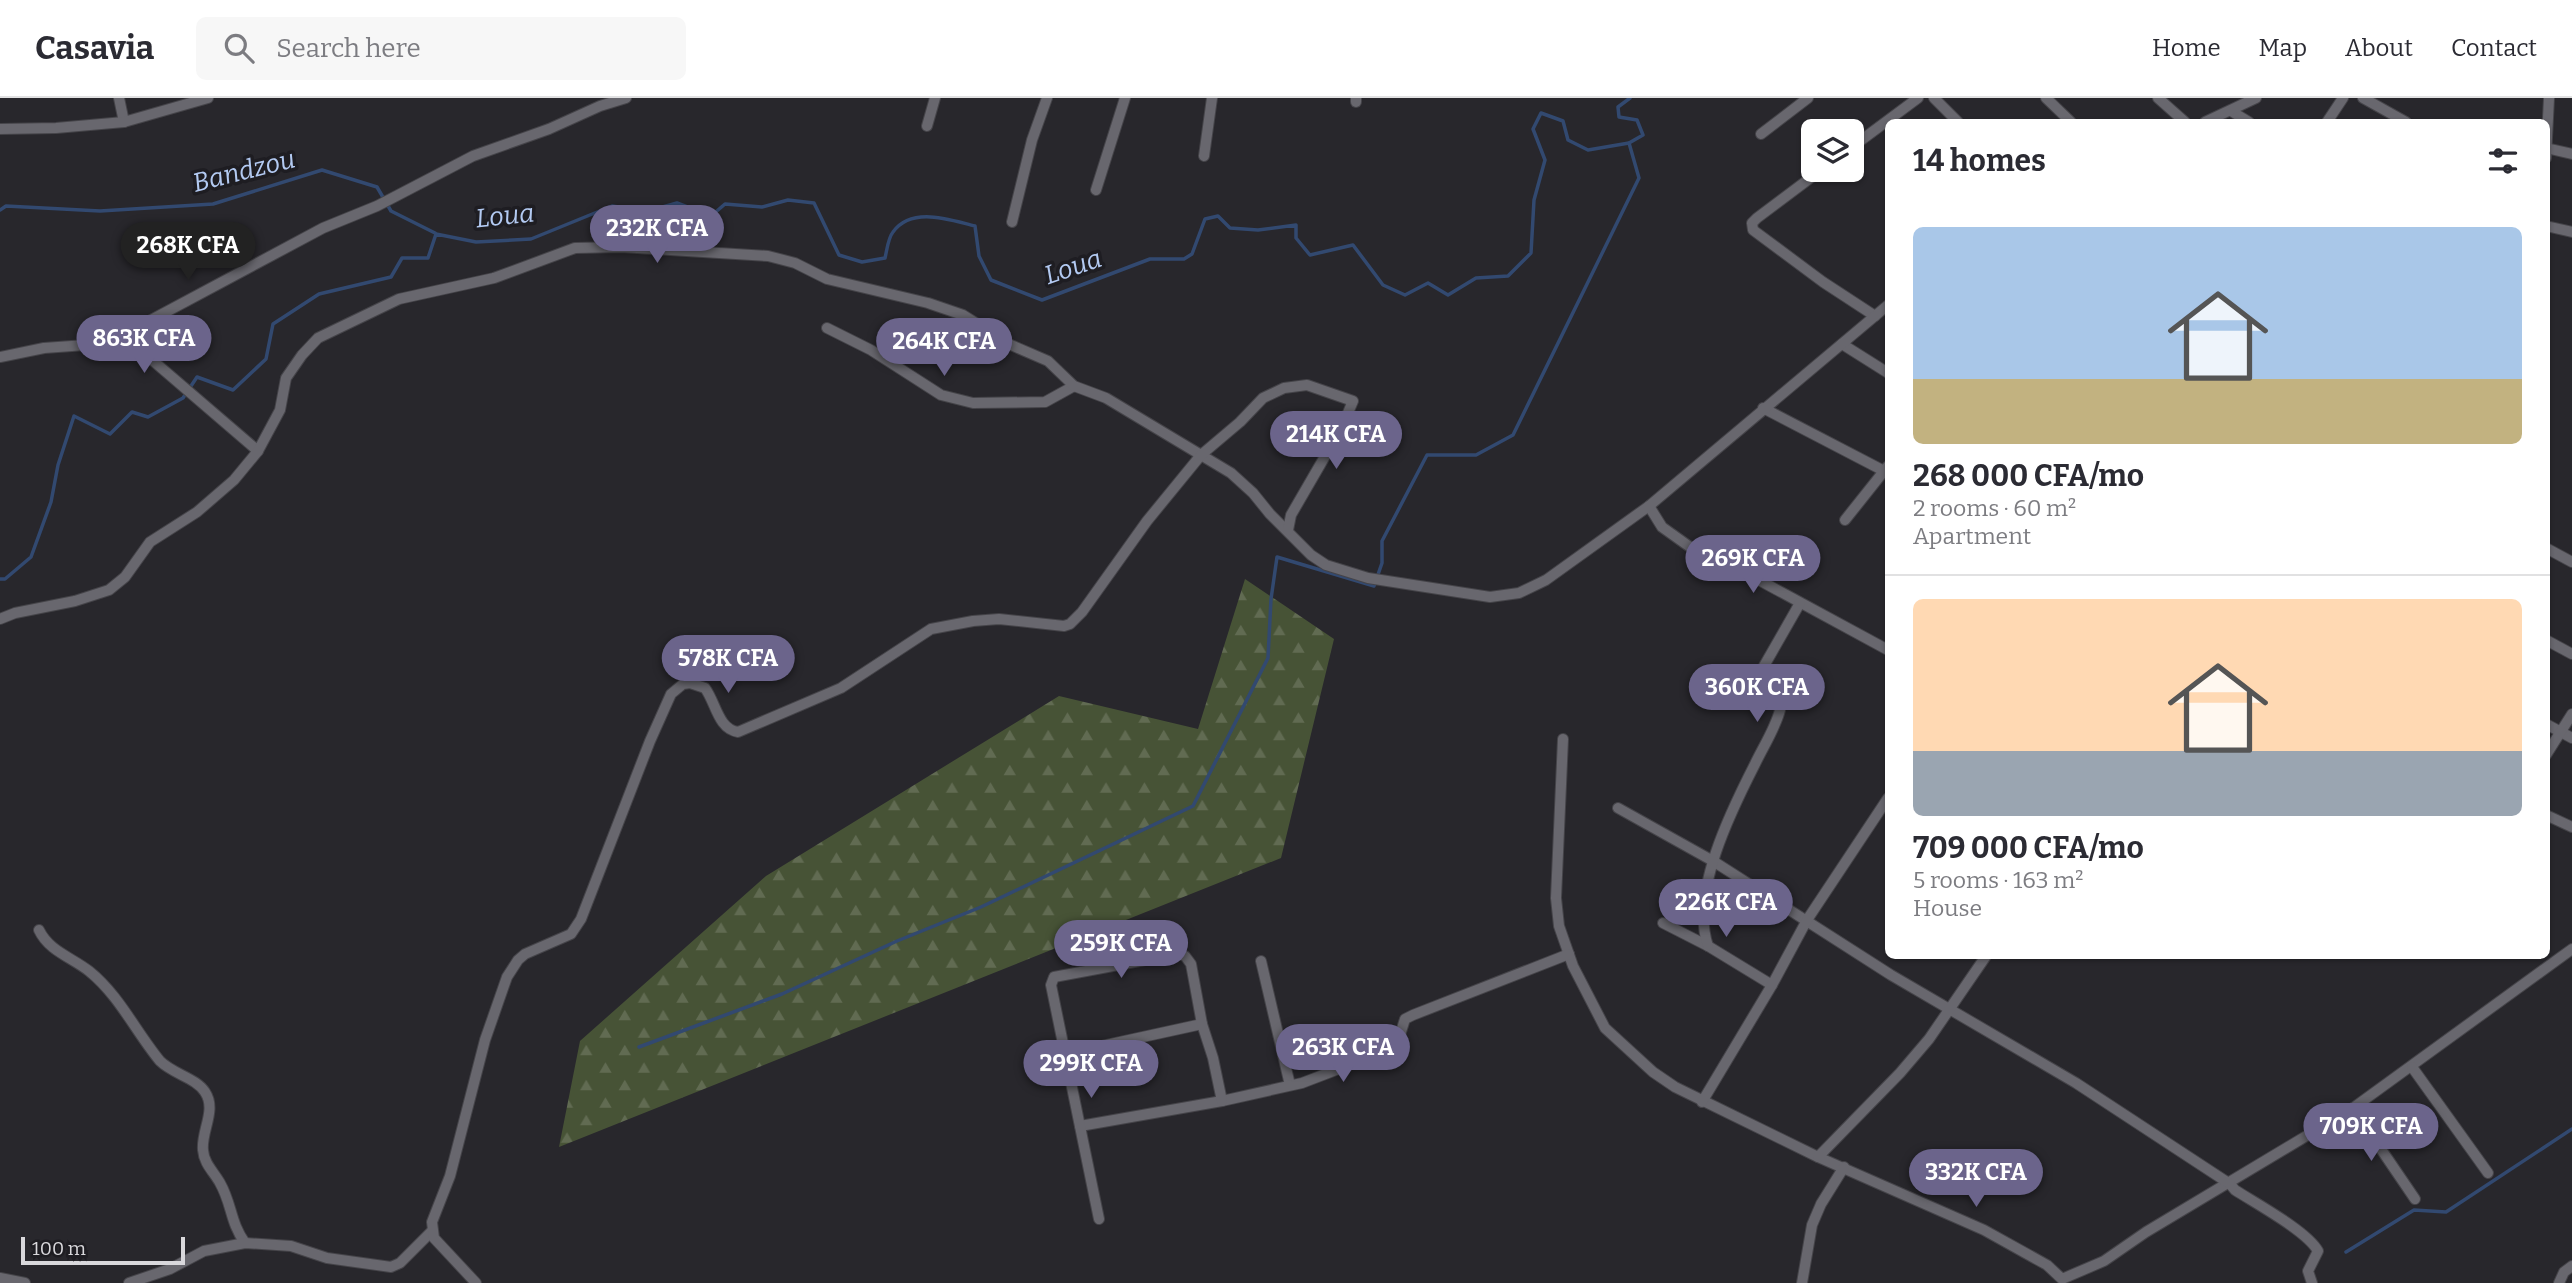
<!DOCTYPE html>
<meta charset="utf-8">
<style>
:root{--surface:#fff;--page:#f7f7f7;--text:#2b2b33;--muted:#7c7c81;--line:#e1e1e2;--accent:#6b648b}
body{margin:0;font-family:Bitter,serif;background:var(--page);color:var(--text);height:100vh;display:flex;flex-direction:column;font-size:26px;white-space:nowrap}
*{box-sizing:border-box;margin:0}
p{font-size:23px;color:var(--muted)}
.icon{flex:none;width:38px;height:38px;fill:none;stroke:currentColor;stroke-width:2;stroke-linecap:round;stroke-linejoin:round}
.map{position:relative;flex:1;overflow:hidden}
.panel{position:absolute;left:1885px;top:21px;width:665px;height:840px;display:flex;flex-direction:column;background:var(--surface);border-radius:10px;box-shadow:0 2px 5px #0004}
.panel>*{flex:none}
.tools{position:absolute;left:1801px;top:21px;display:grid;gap:14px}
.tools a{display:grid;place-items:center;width:63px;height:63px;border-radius:10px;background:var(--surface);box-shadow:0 2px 5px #0004;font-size:35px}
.scale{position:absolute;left:21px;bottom:18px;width:164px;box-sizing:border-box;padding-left:7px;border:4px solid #d9d8dc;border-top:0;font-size:19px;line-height:24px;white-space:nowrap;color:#d9d8dc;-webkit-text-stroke:5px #1e1d22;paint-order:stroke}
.price{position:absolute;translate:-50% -60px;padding:0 16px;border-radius:24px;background:var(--accent);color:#fff;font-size:23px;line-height:46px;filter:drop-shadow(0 2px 4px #0008)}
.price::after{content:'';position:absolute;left:50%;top:42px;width:21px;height:16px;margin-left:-10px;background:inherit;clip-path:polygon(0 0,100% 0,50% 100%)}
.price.active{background:#222;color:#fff}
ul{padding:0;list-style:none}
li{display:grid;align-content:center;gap:14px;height:371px;padding:0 28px}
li+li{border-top:2px solid var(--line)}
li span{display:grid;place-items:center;height:217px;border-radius:10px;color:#555}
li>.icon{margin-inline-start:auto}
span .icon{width:126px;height:126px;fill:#fffc;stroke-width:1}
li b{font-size:30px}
h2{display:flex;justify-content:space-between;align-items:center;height:84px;padding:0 28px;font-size:30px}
header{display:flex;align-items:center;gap:42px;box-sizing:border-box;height:98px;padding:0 35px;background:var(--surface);border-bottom:2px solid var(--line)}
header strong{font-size:33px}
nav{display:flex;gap:38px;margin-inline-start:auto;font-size:24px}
.search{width:490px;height:63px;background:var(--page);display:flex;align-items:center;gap:18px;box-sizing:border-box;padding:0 24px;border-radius:10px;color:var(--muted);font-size:26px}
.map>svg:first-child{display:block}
</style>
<header>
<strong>Casavia</strong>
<div class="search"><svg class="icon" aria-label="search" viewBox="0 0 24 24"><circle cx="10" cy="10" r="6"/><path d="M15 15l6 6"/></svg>Search here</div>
<nav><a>Home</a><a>Map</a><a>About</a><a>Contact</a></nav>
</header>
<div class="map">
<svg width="2572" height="1185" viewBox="0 0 2572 1185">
<defs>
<pattern id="forest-firs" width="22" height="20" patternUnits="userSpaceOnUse" patternTransform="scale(1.75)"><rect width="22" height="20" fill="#475336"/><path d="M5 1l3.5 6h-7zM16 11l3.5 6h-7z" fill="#616b52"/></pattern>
</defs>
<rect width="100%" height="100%" fill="#28272c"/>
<path fill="url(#forest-firs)" d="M1245,481L1334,541L1281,760L559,1049L580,943L766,778L1059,598L1198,631Z"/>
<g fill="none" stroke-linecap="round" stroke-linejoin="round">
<g stroke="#324970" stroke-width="3.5">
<path d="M0,112L6,108L100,113L213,106L322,72L377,89L391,113L435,135"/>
<path d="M0,481H5L31,459L51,404L58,367L74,318L110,336L132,314L148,319L183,300L197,279L233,292L266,261L273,226L319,196L391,179L402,160H428L436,136L476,144L531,141L612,108L648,113L677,105L711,118L725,106L762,109L788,102L814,105L839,157L862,164L885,160C887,152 888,140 893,134C912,108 950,122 975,128L979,158L991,182L1042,202L1150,161H1184L1192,156L1205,121L1218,118L1230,130L1258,132L1296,127V140L1310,157L1353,147L1383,187L1405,197L1428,185L1448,197L1476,180L1508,178L1531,155L1534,102L1545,62L1533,31L1541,15L1563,23L1568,42L1588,52L1629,45L1643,37L1637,22L1619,19L1618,9L1630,0"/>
<path d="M639,949L782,896L897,843L981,809L1193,708L1268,560L1271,501L1277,459L1374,488L1382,465V443L1427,357H1476L1513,337L1639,80L1629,45"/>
<path d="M2346,1154L2414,1112L2446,1114L2572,1031"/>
</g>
<defs>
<g id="minor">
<path d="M119,0L124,24"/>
<path d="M1934,0L1958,24"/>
<path d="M2046,0L2071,24"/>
<path d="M2158,0L2185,24"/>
<path d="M2363,0L2406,24"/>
<path d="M1356,4V0"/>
<path d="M2231,13L2249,24"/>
<path d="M2205,24L2256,0"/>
<path d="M2327,24L2343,0"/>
<path d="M927,28L935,0"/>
<path d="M0,31L56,30L124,24L208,0"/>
<path d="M1761,36L1808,0"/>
<path d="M1852,49L1918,0"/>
<path d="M2546,50L2572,56"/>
<path d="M1204,58L1212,0"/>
<path d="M2546,60L2549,0"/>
<path d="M1821,72L1757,120L1752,125L1753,132L1823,184L1875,218"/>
<path d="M1096,92L1125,0"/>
<path d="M1012,124L1032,42L1047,0"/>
<path d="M2546,128L2572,134"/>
<path d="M827,230L871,252L941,297L973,305L1045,304L1074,288"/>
<path d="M123,237L258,353"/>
<path d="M1842,246L1888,275"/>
<path d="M0,259L44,250L86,247L123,237L323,130L377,108L473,58L549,31L600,8L626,0"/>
<path d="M1763,310L1888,375"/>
<path d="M1649,408L1662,429L1690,449L1757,481L1888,552"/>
<path d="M1845,422L1888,368"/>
<path d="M2546,450L2572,464"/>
<path d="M0,521L15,515L75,503L109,492L125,479L150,444L197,414L234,382L258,353L280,312L286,280L302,257L318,240L399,201L494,180L575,150L621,149L768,158L795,165L827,181L928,205L963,217L1011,247L1048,263L1074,288L1106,300L1231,375L1253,395L1270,416L1311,457L1326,467L1368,480L1490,499L1519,495L1546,482L1649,408L1888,207"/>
<path d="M2546,542L2572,556"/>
<path d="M2546,626L2572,640"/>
<path d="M1563,641L1556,800L1559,828L1573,868L1605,930L1653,974L1675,989L1818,1059L1984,1132L2047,1167L2062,1181L2104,1163L2146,1134L2353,1010L2572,851"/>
<path d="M2546,657L2572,616"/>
<path d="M1618,710L1713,763L1891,877L2076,985L2230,1086L2235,1092C2255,1105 2307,1133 2318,1153L2308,1173L2312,1185"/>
<path d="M2546,717L2572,729"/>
<path d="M1663,825L1708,848L1772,887"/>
<path d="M39,832C49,853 71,859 89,873C119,897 136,934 160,963C173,976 196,980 205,994C217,1012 201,1033 203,1052C204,1066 214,1074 220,1085C232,1106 230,1124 245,1145"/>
<path d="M1708,848C1690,795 1731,713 1755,666C1763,649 1775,631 1780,612L1764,568L1800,505"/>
<path d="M1261,863L1290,987"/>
<path d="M1065,956L1202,926"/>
<path d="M2412,969L2488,1075"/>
<path d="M1702,1004L1772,887L1807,822L1888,700"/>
<path d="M2353,1010L2415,1101"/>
<path d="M1080,1028L1222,1003L1302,985L1383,954L1399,940L1405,921L1413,917L1569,856"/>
<path d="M1818,1059L1900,975L1929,941L1986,858"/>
<path d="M1099,1121L1051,887L1054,879L1177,856L1185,858L1191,866L1202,926L1213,960L1222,1003"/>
<path d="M0,1180L25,1185"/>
<path d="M129,1185L170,1171L204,1153L245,1145L291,1148L327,1160L391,1169L400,1165L432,1133"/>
<path d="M476,1185L434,1140L432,1124L450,1078L485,942L507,879L518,862L525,856L571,836L581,821L650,643L671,596L683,586L690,585L705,590C716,605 718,631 738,634L841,590L931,531L973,523L999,521L1064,528L1070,526L1082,514L1147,423L1201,357L1240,324L1263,300L1284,290L1307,287L1353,303L1342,329L1291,417L1288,432"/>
<path d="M1802,1185L1812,1127L1821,1106L1844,1069"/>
<path d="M2559,1185L2564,1174L2572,1168"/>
</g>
</defs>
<use href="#minor" stroke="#454449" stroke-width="12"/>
<use href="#minor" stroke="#68676e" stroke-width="10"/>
</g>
<g text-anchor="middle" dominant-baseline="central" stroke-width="7" stroke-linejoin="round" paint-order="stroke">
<g font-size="26" font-style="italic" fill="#b3caf2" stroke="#1e1d22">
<text transform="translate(244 73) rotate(-14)">Bandzou</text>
<text transform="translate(505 118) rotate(-6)">Loua</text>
<text transform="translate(1073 169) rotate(-19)">Loua</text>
</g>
</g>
</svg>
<div class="tools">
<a><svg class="icon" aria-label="layers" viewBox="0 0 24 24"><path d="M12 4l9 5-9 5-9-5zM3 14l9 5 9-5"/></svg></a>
</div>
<div class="scale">100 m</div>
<b class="price" style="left:657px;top:167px">232K CFA</b>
<b class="price active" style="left:188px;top:184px">268K CFA</b>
<b class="price" style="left:144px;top:277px">863K CFA</b>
<b class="price" style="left:944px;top:280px">264K CFA</b>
<b class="price" style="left:1336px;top:373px">214K CFA</b>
<b class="price" style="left:1753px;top:497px">269K CFA</b>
<b class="price" style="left:728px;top:597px">578K CFA</b>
<b class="price" style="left:1757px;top:626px">360K CFA</b>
<b class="price" style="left:1726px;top:841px">226K CFA</b>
<b class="price" style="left:1121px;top:882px">259K CFA</b>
<b class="price" style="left:1343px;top:986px">263K CFA</b>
<b class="price" style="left:1091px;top:1002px">299K CFA</b>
<b class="price" style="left:2371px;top:1065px">709K CFA</b>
<b class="price" style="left:1976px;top:1111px">332K CFA</b>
<section class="panel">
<h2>14 homes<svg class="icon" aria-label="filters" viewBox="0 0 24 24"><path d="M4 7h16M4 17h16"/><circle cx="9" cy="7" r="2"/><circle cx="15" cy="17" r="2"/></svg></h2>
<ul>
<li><span style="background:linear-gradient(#a9c7e8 70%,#c2b280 0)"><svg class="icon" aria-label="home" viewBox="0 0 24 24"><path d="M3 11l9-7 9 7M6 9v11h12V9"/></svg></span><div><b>268 000 CFA/mo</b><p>2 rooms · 60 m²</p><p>Apartment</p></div></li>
<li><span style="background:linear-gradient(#ffd9b3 70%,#9aa5b1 0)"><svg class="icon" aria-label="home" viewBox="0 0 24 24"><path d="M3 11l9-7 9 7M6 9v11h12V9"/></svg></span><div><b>709 000 CFA/mo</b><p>5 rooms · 163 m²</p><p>House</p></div></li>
</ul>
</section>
</div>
